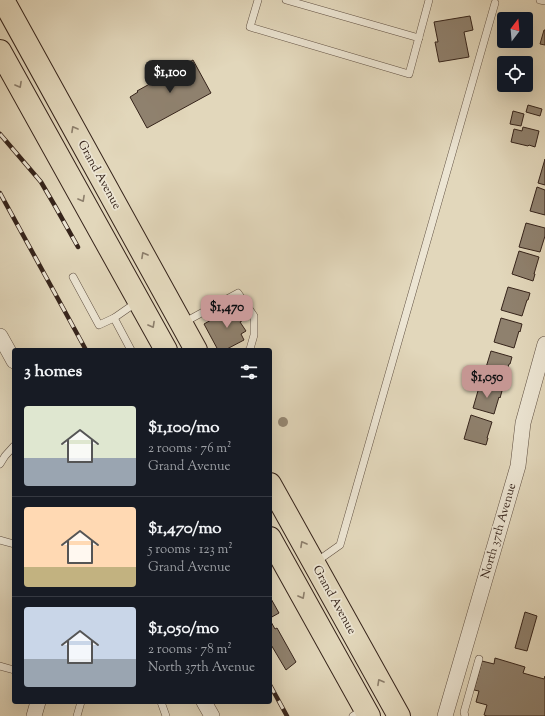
<!DOCTYPE html>
<meta charset="utf-8">
<style>
:root{--surface:#171b24;--page:#20242c;--text:#f1f3f6;--muted:#9ea1a6;--line:#363941;--accent:#c59692}
body{margin:0;font-family:"Sorts Mill Goudy",serif;background:var(--page);color:var(--text);height:100vh;display:flex;flex-direction:column;font-size:15px;white-space:nowrap}
*{box-sizing:border-box;margin:0}
p{font-size:13px;color:var(--muted)}
.icon{flex:none;width:22px;height:22px;fill:none;stroke:currentColor;stroke-width:2;stroke-linecap:round;stroke-linejoin:round}
.map{position:relative;flex:1;overflow:hidden}
.details{position:absolute;left:12px;top:348px;width:260px;height:356px;display:flex;flex-direction:column;background:var(--surface);border-radius:4px;box-shadow:0 4px 16px #0002}
.details>*{flex:none}
.needle{width:26px;rotate:16deg}
.buttons{position:absolute;left:497px;top:12px;display:grid;gap:8px}
.buttons a{display:grid;place-items:center;width:36px;height:36px;border-radius:4px;background:var(--surface);box-shadow:0 4px 16px #0002;font-size:20px}
.price{position:absolute;translate:-50% -34px;padding:0 9px;border-radius:8px;background:var(--accent);color:#111;font-size:13px;line-height:26px;filter:drop-shadow(0 1px 2px #0008)}
.price::after{content:'';position:absolute;left:50%;top:24px;width:12px;height:9px;margin-left:-6px;background:inherit;clip-path:polygon(0 0,100% 0,50% 100%)}
.price.selected{background:#222;color:#fff}
ul{padding:0;list-style:none}
li{display:flex;align-items:center;gap:12px;height:100px;padding:0 12px}
li+li{border-top:1px solid var(--line)}
li span{display:grid;place-items:center;flex:none;width:112px;height:80px;border-radius:4px;color:#555}
li>.icon{margin-inline-start:auto}
span .icon{width:48px;height:48px;fill:#fffc;stroke-width:1}
li b{font-size:17px}
h2{display:flex;justify-content:space-between;align-items:center;height:48px;padding:0 12px;font-size:17px}
.map>svg:first-child{display:block}
</style>
<div class="map">
<svg width="545" height="716" viewBox="0 0 545 716">
<rect width="100%" height="100%" fill="#e2d7bb"/>
<filter id="stains"><feTurbulence type="fractalNoise" baseFrequency=".005" numOctaves="4"/><feColorMatrix values="0 0 0 0 .2 0 0 0 0 .09 0 0 0 0 .02 0 0 0 .5 -.17"/></filter>
<radialGradient id="worn" r=".72"><stop offset=".6" stop-color="#630" stop-opacity="0"/><stop offset="1" stop-color="#630" stop-opacity=".3"/></radialGradient>
<g fill="#8f816e" stroke="#36241b">
<path d="M470,16L473,30L464,32L469,57L439,62L435,42H438L434,22Z"/>
<path d="M544,30H545V45L540,44Z"/>
<path d="M193,60L211,93L147,128L130,97L138,92L137,91Z"/>
<path d="M528,105L542,109L540,116L526,112Z"/>
<path d="M513,111L524,114L521,126L510,124Z"/>
<path d="M523,127L539,131L535,147L529,145L528,146L511,142L514,129L522,131Z"/>
<path d="M545,159V185L538,183Z"/>
<path d="M537,187L545,190V215L530,211Z"/>
<path d="M526,223L545,228V236L540,252L519,247Z"/>
<path d="M519,251L539,257L534,274H535L533,281L512,274Z"/>
<path d="M508,287L530,293L528,300H527L522,316L501,310Z"/>
<path d="M239,307L245,319L240,322L246,331L241,334L244,340L225,350H218L204,324L227,311L229,313Z"/>
<path d="M501,318L522,324L520,332L519,331L514,348L494,342Z"/>
<path d="M491,351L512,357L510,364H509L504,380L484,374Z"/>
<path d="M480,384L502,391L500,398L499,397L494,414L473,408Z"/>
<path d="M471,415L492,422L487,438H488L486,445L464,439Z"/>
<path d="M270,597L279,613L270,618Z"/>
<path d="M525,612L537,616L527,651L515,648Z"/>
<path d="M270,620L275,629L277,628L296,662L286,670L270,643Z"/>
<path d="M495,658L525,667L523,673L544,679L545,676V716H487L484,715L487,705L476,702L479,691L474,690L482,661L494,664Z"/>
</g>
<g fill="none" stroke-linecap="round" stroke-linejoin="round">
<defs>
<g id="service">
<path d="M258,0L250,27L409,74L429,0"/>
<path d="M286,0L419,38"/>
<path d="M540,0L545,1"/>
<path d="M73,277L99,325L114,318"/>
<path d="M183,323L238,293L254,316V335L250,349L249,350"/>
<path d="M131,350L114,318L137,302"/>
<path d="M0,464L5,456L14,446"/>
<path d="M0,540L14,544"/>
<path d="M316,562L340,545L495,3"/>
<path d="M0,666L14,670"/>
<path d="M161,702L166,716"/>
<path d="M77,716L81,702"/>
<path d="M353,716L363,710"/>
<path d="M465,716L464,712L479,659"/>
</g>
<g id="minor">
<path d="M0,336L14,361"/>
<path d="M204,702L212,716"/>
<path d="M34,716L38,702"/>
<path d="M445,716L518,466L523,423L545,344"/>
</g>
<g id="trunk">
<path d="M3,0L196,350"/>
<path d="M0,51L166,350"/>
<path d="M270,484L399,716"/>
<path d="M270,538L369,716"/>
</g>
</defs>
<use href="#service" stroke="#615143" stroke-width="8"/>
<use href="#minor" stroke="#615143" stroke-width="16"/>
<use href="#trunk" stroke="#36241b" stroke-width="24"/>
<use href="#service" stroke="#ece5d3" stroke-width="7"/>
<use href="#minor" stroke="#ece5d3" stroke-width="15"/>
<use href="#trunk" stroke="#e2d7bb" stroke-width="22"/>
<defs>
<g id="rail">
<path d="M0,134L41,182L55,206L78,247"/>
<path d="M0,193L86,350"/>
<path d="M270,685L287,716"/>
</g>
</defs>
<use href="#rail" stroke="#36241b" stroke-width="4.5"/>
<use href="#rail" stroke="#ece5d3" stroke-width="3" stroke-dasharray="9" stroke-linecap="butt"/>
</g>
<circle fill="#978975" cx="283" cy="422" r="5"/>
<defs><path id="oneway-chevron" d="M-2-3.5L2.5 0L-2 3.5" fill="none" stroke-width="1.6" stroke-linecap="round" stroke-linejoin="round"/></defs>
<g stroke="#8c7e6b">
<use href="#oneway-chevron" transform="translate(19 85) rotate(61)"/>
<use href="#oneway-chevron" transform="translate(74 129) rotate(-119)"/>
<use href="#oneway-chevron" transform="translate(82 199) rotate(61)"/>
<use href="#oneway-chevron" transform="translate(144 255) rotate(-119)"/>
<use href="#oneway-chevron" transform="translate(152 325) rotate(61)"/>
<use href="#oneway-chevron" transform="translate(303 544) rotate(-119)"/>
<use href="#oneway-chevron" transform="translate(302 596) rotate(61)"/>
<use href="#oneway-chevron" transform="translate(380 682) rotate(-119)"/>
</g>
<g text-anchor="middle" dominant-baseline="central" stroke-width="3.5" stroke-linejoin="round" paint-order="stroke">
<g font-size="12" fill="#36241b" stroke="#ece5d3">
<text transform="translate(99 175) rotate(61)">Grand Avenue</text>
<text transform="translate(499 531) rotate(-74)">North 37th Avenue</text>
<text transform="translate(334 600) rotate(61)">Grand Avenue</text>
</g>
</g>
<rect width="100%" height="100%" filter="url(#stains)"/>
<rect width="100%" height="100%" fill="url(#worn)"/>
</svg>
<div class="buttons">
<a><svg class="needle" viewBox="-14 -14 28 28"><path d="M0-13l5 13h-10z" fill="#e53935"/><path d="M0 13l5-13h-10z" fill="#9ea1a6"/></svg></a>
<a><svg class="icon" aria-label="locate" viewBox="0 0 24 24"><circle cx="12" cy="12" r="6"/><path d="M12 2v4M12 18v4M2 12h4M18 12h4"/></svg></a>
</div>
<b class="price selected" style="left:170px;top:94px">$1,100</b>
<b class="price" style="left:227px;top:329px">$1,470</b>
<b class="price" style="left:487px;top:399px">$1,050</b>
<section class="details">
<h2>3 homes<svg class="icon" aria-label="filters" viewBox="0 0 24 24"><path d="M4 7h16M4 17h16"/><circle cx="9" cy="7" r="2"/><circle cx="15" cy="17" r="2"/></svg></h2>
<ul>
<li><span style="background:linear-gradient(#dfe7d0 65%,#9aa5b1 0)"><svg class="icon" aria-label="home" viewBox="0 0 24 24"><path d="M3 11l9-7 9 7M6 9v11h12V9"/></svg></span><div><b>$1,100/mo</b><p>2 rooms · 76 m²</p><p>Grand Avenue</p></div></li>
<li><span style="background:linear-gradient(#ffd9b3 75%,#c2b280 0)"><svg class="icon" aria-label="home" viewBox="0 0 24 24"><path d="M3 11l9-7 9 7M6 9v11h12V9"/></svg></span><div><b>$1,470/mo</b><p>5 rooms · 123 m²</p><p>Grand Avenue</p></div></li>
<li><span style="background:linear-gradient(#c9d6e8 65%,#9aa5b1 0)"><svg class="icon" aria-label="home" viewBox="0 0 24 24"><path d="M3 11l9-7 9 7M6 9v11h12V9"/></svg></span><div><b>$1,050/mo</b><p>2 rooms · 78 m²</p><p>North 37th Avenue</p></div></li>
</ul>
</section>
</div>
